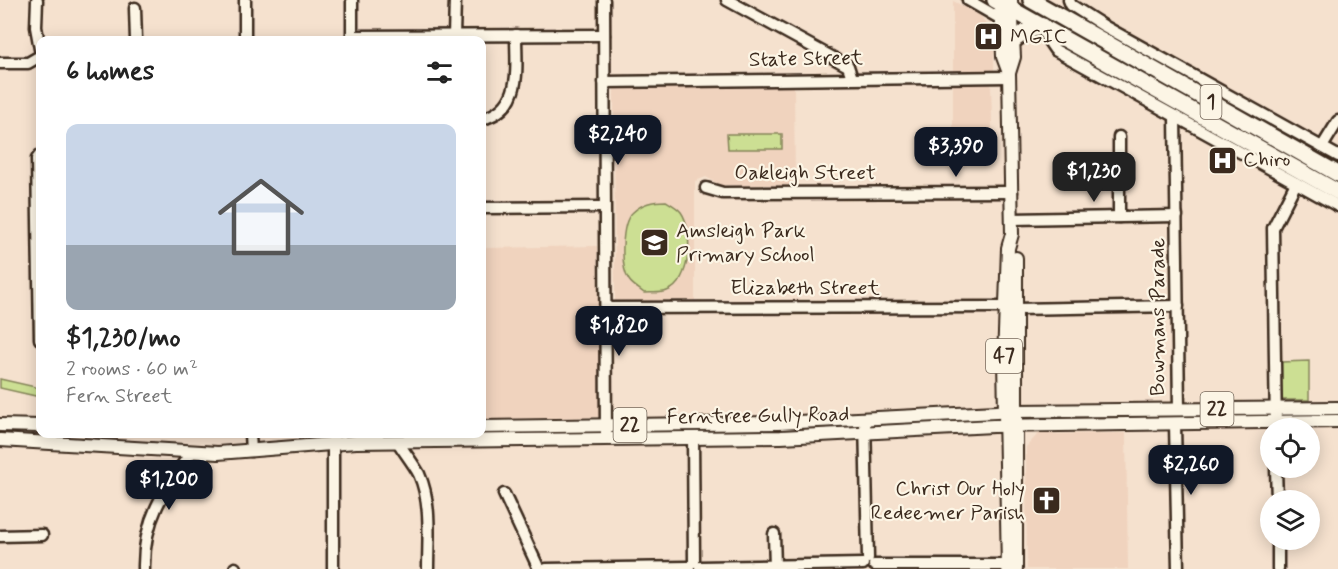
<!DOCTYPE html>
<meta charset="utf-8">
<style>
:root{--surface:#fff;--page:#f2f2f2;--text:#222;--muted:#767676;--line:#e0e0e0;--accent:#111827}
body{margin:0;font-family:Mynerve,sans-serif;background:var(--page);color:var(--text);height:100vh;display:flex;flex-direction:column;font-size:22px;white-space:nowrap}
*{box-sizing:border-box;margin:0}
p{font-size:20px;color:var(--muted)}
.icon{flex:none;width:33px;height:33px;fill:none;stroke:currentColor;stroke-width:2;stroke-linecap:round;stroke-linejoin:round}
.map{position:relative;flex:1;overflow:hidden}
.panel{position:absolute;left:36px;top:36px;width:450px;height:402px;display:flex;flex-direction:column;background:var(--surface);border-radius:12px;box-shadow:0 3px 15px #0003}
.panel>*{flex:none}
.buttons{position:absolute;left:1260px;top:418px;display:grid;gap:12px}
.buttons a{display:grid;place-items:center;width:60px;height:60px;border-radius:50%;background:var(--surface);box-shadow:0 3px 15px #0003;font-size:30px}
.price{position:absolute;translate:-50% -51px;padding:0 14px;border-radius:12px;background:var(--accent);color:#fff;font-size:20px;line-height:39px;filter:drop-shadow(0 2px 3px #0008)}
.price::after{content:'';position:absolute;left:50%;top:36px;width:18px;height:14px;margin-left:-9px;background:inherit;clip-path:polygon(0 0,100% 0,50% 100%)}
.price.on{background:#222;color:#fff}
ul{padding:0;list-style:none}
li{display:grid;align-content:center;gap:12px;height:318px;padding:0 30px}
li+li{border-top:2px solid var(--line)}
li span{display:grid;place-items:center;height:186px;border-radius:12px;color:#555}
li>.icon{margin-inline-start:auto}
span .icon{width:108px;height:108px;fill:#fffc;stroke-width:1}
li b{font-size:26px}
h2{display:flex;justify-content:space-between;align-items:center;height:72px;padding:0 30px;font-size:26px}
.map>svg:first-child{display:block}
</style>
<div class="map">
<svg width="1338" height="569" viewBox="0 0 1338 569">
<rect width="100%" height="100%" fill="#f5e1ce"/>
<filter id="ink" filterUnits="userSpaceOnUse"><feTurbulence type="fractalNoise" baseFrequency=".0167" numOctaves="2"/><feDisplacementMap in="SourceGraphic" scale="12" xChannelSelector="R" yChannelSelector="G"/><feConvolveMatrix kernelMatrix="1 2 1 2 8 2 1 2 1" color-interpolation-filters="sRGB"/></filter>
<g filter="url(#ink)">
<g fill="#f0d3be">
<path d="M953,1L980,15L994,35V69L991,84L993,159L956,160L955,135H953Z"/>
<path d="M614,86H794L795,185H720L706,177L695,181V300L615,301Z"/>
<path d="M597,246L600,417L482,419V248Z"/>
<path d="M1126,433L1128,569H1027L1026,447L1038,434Z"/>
</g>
<g fill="#ccdf93" stroke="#848458" stroke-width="1.5">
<path d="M727,134H782V149H728Z"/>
<path d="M666,201C671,204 678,208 681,212C694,230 691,283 667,291C661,294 650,292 644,293C639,289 632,285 629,280C620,268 621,223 632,213C642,203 653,201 666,201Z"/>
<path d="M1309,361V400H1281V362Z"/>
<path d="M0,379L40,388V397L0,388Z"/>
</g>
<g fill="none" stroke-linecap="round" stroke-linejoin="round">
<defs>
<g id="minor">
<path d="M37,0L36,27L40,49"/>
<path d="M245,0V40"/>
<path d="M352,0V40"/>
<path d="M604,0L606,438"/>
<path d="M727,0L848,66L852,78"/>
<path d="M968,0L1001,19"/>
<path d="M1069,0L1071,5L1104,26L1338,156"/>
<path d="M135,8L136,40"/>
<path d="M1043,26L1046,37L1055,50L1338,206"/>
<path d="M352,36L604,35"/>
<path d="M454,36L455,0"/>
<path d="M0,63H28L40,56"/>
<path d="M604,82L1009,77"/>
<path d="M1175,116L1179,409"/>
<path d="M482,119C523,108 516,70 516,35"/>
<path d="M1119,137V217"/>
<path d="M1322,147L1338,121"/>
<path d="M40,155L37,159L40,339"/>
<path d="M706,188L723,193L1012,192"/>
<path d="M482,208L604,207"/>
<path d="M1012,219L1177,216"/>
<path d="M605,308L1005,307"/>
<path d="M1016,309L1178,306"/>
<path d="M865,419L868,558"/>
<path d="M1175,424L1178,569"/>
<path d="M1276,429L1273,228L1296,183"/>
<path d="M250,434L251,451"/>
<path d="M333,434V569"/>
<path d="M693,437L694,562"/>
<path d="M398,442C404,452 413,463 419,474C432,503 428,538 428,569"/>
<path d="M1276,468L1277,501"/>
<path d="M504,494L539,569"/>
<path d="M774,534L775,567"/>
<path d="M0,536L42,535"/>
<path d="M1278,540V569"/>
<path d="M874,565H1015"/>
<path d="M700,567L863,564"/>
<path d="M235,568V569"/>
<path d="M144,569C143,520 163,491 191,453"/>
<path d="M546,569L689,567"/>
</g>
<g id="major">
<path d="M1001,0L1003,57L1009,73"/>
<path d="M1016,258V569"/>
<path d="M0,425L40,426"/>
<path d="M482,427L778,423L1016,411L1338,408"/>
<path d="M0,440L218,453L356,442L781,437L993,426L1338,421"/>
<path d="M1008,569L1004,360L1008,248L1012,234L1009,73L1014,57L1011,0"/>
</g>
<g id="highway">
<path d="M995,0L1338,192"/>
<path d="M1031,0L1338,174"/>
<path d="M1014,40L1025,32L1043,26"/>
</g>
</defs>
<use href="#minor" stroke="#3b2a1e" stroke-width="15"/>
<use href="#major" stroke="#3b2a1e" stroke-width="16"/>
<use href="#highway" stroke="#3b2a1e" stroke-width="20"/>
<use href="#minor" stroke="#fcf5e5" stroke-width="10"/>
<use href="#major" stroke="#fcf5e5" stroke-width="12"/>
<use href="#highway" stroke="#fcf5e5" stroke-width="15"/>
</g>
</g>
<defs>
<symbol id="hospital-square" viewBox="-11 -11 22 22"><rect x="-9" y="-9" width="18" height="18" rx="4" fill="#3b2a1e" stroke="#fcf5e5"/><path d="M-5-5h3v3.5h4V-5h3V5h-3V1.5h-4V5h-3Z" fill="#fff"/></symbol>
<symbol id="school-square" viewBox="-11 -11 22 22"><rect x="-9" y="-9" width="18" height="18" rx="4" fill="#3b2a1e" stroke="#fcf5e5"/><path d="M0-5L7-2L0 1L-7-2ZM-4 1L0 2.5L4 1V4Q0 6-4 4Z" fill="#fff"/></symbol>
<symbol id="church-square" viewBox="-11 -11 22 22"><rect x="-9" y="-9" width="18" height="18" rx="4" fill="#3b2a1e" stroke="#fcf5e5"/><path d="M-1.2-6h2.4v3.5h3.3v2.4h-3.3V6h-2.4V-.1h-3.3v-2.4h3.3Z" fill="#fff"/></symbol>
</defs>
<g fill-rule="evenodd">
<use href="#hospital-square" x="972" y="20" width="33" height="33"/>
<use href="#hospital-square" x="1206" y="144" width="33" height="33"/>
<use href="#school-square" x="638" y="226" width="33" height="33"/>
<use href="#church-square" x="1030" y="484" width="33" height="33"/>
</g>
<g text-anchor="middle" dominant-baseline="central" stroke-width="4.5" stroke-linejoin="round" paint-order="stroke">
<g fill="#fcf5e5" stroke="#75675a" stroke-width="1.5">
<rect x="1200.5" y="85" width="21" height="34" rx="4.5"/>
<rect x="986" y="339" width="36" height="34" rx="4.5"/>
<rect x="1200.5" y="392" width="33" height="34" rx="4.5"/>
<rect x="613.5" y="408" width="33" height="34" rx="4.5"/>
</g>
<g font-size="20" font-weight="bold" fill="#3b2a1e">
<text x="1211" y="102">1</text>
<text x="1004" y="356">47</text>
<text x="1217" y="409">22</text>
<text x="630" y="425">22</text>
</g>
<g font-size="21" fill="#3b2a1e" stroke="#fcf5e5" text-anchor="start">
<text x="1010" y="37">MGIC</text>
<text x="1243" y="160">Chiro</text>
<text x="676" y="231">Amsleigh Park<tspan x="676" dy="24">Primary School</tspan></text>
<text x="1025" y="489" text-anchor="end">Christ Our Holy<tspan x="1025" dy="24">Redeemer Parish</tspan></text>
</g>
<g font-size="21" fill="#3b2a1e" stroke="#fcf5e5">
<text transform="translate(806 59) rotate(-1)">State Street</text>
<text x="805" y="173">Oakleigh Street</text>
<text x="805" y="288">Elizabeth Street</text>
<text transform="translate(1158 317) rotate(-90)">Bowmans Parade</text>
<text transform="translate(758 416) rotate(-1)">Ferntree Gully Road</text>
</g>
</g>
</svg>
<div class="buttons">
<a><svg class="icon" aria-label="locate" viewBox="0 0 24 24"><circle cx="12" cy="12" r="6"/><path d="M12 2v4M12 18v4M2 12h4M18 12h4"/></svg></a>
<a><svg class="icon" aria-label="layers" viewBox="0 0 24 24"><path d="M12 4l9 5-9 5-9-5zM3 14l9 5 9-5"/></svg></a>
</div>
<b class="price" style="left:618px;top:166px">$2,240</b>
<b class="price" style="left:956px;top:178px">$3,390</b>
<b class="price on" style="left:1094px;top:203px">$1,230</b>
<b class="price" style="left:619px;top:357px">$1,820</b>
<b class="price" style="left:1191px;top:496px">$2,260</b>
<b class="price" style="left:169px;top:511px">$1,200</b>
<section class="panel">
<h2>6 homes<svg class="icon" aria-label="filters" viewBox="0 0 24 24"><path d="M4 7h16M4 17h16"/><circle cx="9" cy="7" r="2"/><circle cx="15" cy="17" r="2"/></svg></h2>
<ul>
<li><span style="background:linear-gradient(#c9d6e8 65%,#9aa5b1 0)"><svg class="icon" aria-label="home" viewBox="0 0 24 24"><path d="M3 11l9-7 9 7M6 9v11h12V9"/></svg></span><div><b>$1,230/mo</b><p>2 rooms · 60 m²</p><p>Fern Street</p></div></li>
</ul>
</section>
</div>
